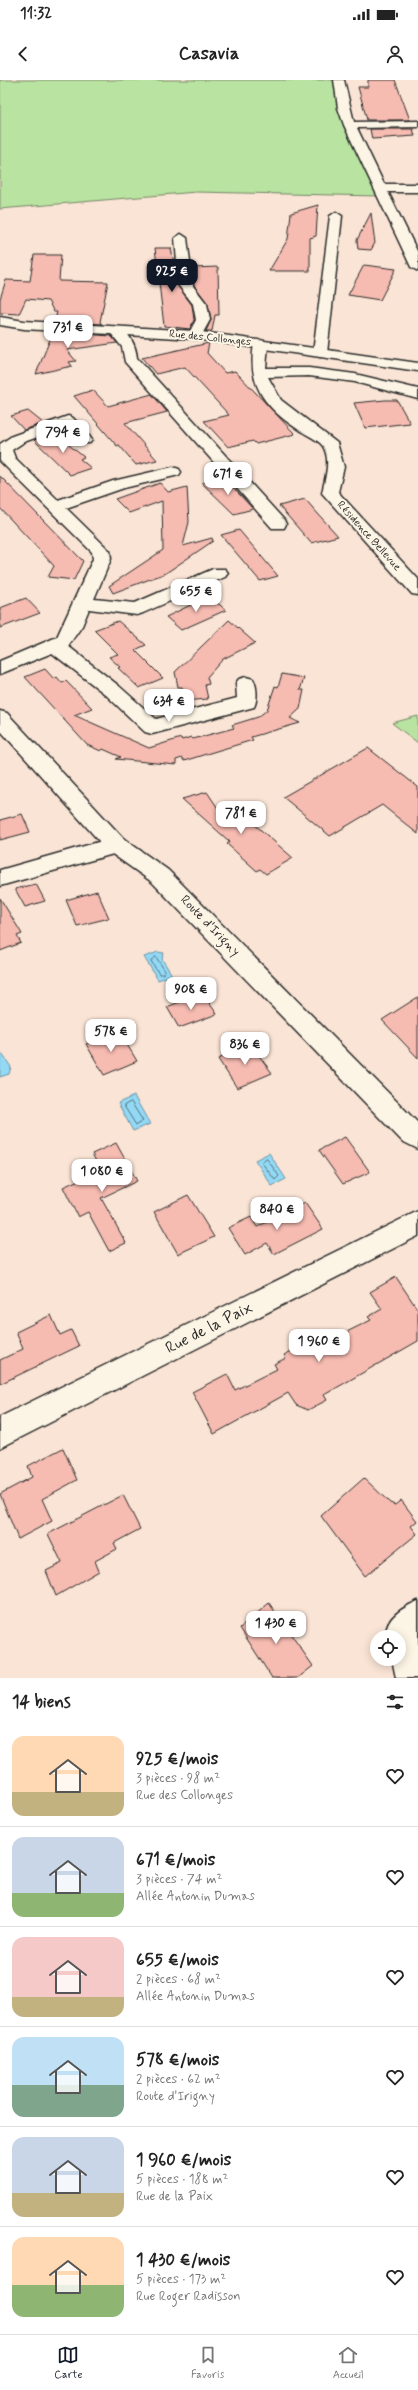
<!DOCTYPE html>
<html lang="fr">
<meta charset="utf-8">
<style>
:root{--surface:#fff;--page:#f6f6f6;--text:#222;--muted:#767676;--line:#e0e0e0;--accent:#111827}
body{margin:0;font-family:Mynerve,sans-serif;background:var(--page);color:var(--text);height:100vh;display:flex;flex-direction:column;font-size:15px;white-space:nowrap}
*{box-sizing:border-box;margin:0}
p{font-size:13px;color:var(--muted)}
.icon{flex:none;width:22px;height:22px;fill:none;stroke:currentColor;stroke-width:2;stroke-linecap:round;stroke-linejoin:round}
.map{position:relative;height:1598px;overflow:hidden}
.sheet{display:flex;flex-direction:column;background:var(--surface);flex:1}
.sheet>*{flex:none}
.controls{position:absolute;left:370px;top:1550px;display:grid;gap:8px}
.controls a{display:grid;place-items:center;width:36px;height:36px;border-radius:50%;background:var(--surface);box-shadow:0 2px 10px #0003;font-size:20px}
.price{position:absolute;translate:-50% -34px;padding:0 9px;border-radius:8px;background:#fff;color:#222;font-size:13px;line-height:26px;filter:drop-shadow(0 1px 2px #0008)}
.price::after{content:'';position:absolute;left:50%;top:24px;width:12px;height:9px;margin-left:-6px;background:inherit;clip-path:polygon(0 0,100% 0,50% 100%)}
.price.current{background:var(--accent);color:#fff}
ul{padding:0;list-style:none}
li{display:flex;align-items:center;gap:12px;height:100px;padding:0 12px}
li+li{border-top:1px solid var(--line)}
li span{display:grid;place-items:center;flex:none;width:112px;height:80px;border-radius:12px;color:#555}
li>.icon{margin-inline-start:auto}
span .icon{width:48px;height:48px;fill:#fffc;stroke-width:1}
li b{font-size:17px}
h2{display:flex;justify-content:space-between;align-items:center;height:48px;padding:0 12px;font-size:17px}
.status{display:flex;justify-content:space-between;align-items:center;height:28px;padding:0 20px;background:var(--surface);direction:ltr}
.status svg{height:11px;fill:currentColor}
header{display:flex;justify-content:space-between;align-items:center;height:52px;padding:0 12px;background:var(--surface);font-size:18px;font-weight:700}
.menu{display:flex;justify-content:space-around;align-items:center;height:56px;border-top:1px solid var(--line);background:var(--surface);font-size:11px;color:var(--muted)}
.menu a{display:grid;justify-items:center;gap:2px}
.menu .current{color:var(--accent)}
.map>svg:first-child{display:block}
</style>
<div class="status"><b>11:32</b><svg viewBox="0 0 49 12"><path d="M0 12V9h3v3zM5 12V6h3v6zM10 12V3h3v9zM15 12V0h3v12zM26 1h20v11H26zM47 4h2v5h-2z"/></svg></div>
<header><svg class="icon" aria-label="back" viewBox="0 0 24 24"><path d="M15 5l-7 7 7 7"/></svg>Casavia<svg class="icon" aria-label="person" viewBox="0 0 24 24"><circle cx="12" cy="8" r="4"/><path d="M4 21q1-7 8-7t8 7"/></svg></header>
<div class="map">
<svg width="418" height="1598" viewBox="0 0 418 1598">
<rect width="100%" height="100%" fill="#fae4d5"/>
<filter id="ink" filterUnits="userSpaceOnUse"><feTurbulence type="fractalNoise" baseFrequency=".025" numOctaves="2"/><feDisplacementMap in="SourceGraphic" scale="8" xChannelSelector="R" yChannelSelector="G"/><feConvolveMatrix kernelMatrix="1 2 1 2 8 2 1 2 1" color-interpolation-filters="sRGB"/></filter>
<g filter="url(#ink)">
<g fill="#b9e3a0" stroke="#728766">
<path d="M0,0H335L379,116L196,112L0,129Z"/>
<path d="M418,636V663L392,643Z"/>
</g>
<g fill="#93d9f5" stroke="#6993a4">
<path d="M158,872L164,873L162,879L172,895L158,900L144,877Z"/>
<path d="M0,971L11,987L9,994L0,997Z"/>
<path d="M134,1016L150,1044L133,1051L118,1023Z"/>
<path d="M269,1073L286,1099L272,1106L255,1080Z"/>
</g>
<g fill="none" stroke-linecap="round" stroke-linejoin="round">
<g stroke="#55717c" stroke-width="1">
<path d="M156,877L165,891L164,894H159L151,881Z"/>
<path d="M131,1022L143,1041L136,1045L124,1026Z"/>
<path d="M267,1079L279,1096L275,1100L262,1083Z"/>
</g>
</g>
<g fill="#f6bbb1" stroke="#2b2b2b">
<path d="M368,0H395L410,40H367L358,7H368Z"/>
<path d="M370,49H413L415,56L372,59Z"/>
<path d="M318,125L316,156L310,158V191H269L288,159L291,133Z"/>
<path d="M371,133L375,163L371,170L358,169L357,160Z"/>
<path d="M155,168H171L178,206L192,225L194,240L190,249L164,246Z"/>
<path d="M34,175H61L59,201L108,202L100,242L102,244L57,241L55,240L57,232H54L48,221L26,219L19,234L0,233V219L6,200L30,201Z"/>
<path d="M364,185L396,189L380,220L348,215Z"/>
<path d="M218,187L219,235H215L212,251H206L211,240L208,224L194,205L192,188Z"/>
<path d="M53,252L111,256L117,263L67,270L76,281L69,282L72,286L36,294Z"/>
<path d="M209,263L207,273L225,293L235,291L295,354L256,364L253,361L228,367L204,341L229,335L185,287L156,294L142,278Z"/>
<path d="M93,310L108,326L152,314L167,332L125,343L157,380L136,385L119,365L117,366L74,316Z"/>
<path d="M385,320H397L410,343L365,348L354,323Z"/>
<path d="M28,331L43,343L24,350L11,336Z"/>
<path d="M54,353L84,377L80,379L91,388L70,395L34,360Z"/>
<path d="M0,396L83,481L74,500L48,497L54,486L0,428Z"/>
<path d="M224,398L253,429L234,434L202,403Z"/>
<path d="M160,403L168,412L187,407L189,442L183,466L212,458L213,461L166,493L113,513L109,506L163,470L162,421L129,433L115,419Z"/>
<path d="M305,419L319,435L338,456L311,463L279,426Z"/>
<path d="M239,450L278,496L260,501L221,455Z"/>
<path d="M209,516L226,530L181,550L166,537Z"/>
<path d="M26,518L40,533L0,548V528Z"/>
<path d="M229,540L255,563L223,579L207,597L209,604L205,605L208,619L184,621L182,607H178L175,592Z"/>
<path d="M118,541L146,565L135,570L163,598L139,608L118,588L120,587L109,577L118,574L94,550Z"/>
<path d="M45,589L54,599L57,597L62,603L66,601L92,628L74,635L149,668L181,658L182,660L191,657L193,659L234,648L232,645L258,637L267,630L275,606L278,607L282,594L304,598L300,610H304L300,629L290,638L300,643L251,657L253,660L203,675L184,681L182,678L176,680V685L116,679L121,677L103,669L101,671L87,665L25,597Z"/>
<path d="M368,668L418,707V754L382,725L330,756L283,717Z"/>
<path d="M207,712L224,737L238,730L293,778L266,794L260,789L257,791L227,764L230,762L182,719Z"/>
<path d="M22,734L30,752L0,760V740Z"/>
<path d="M36,804L45,821L25,827L15,809Z"/>
<path d="M97,811L109,838L77,846L66,820Z"/>
<path d="M0,818L22,854L17,856L21,863L0,871Z"/>
<path d="M202,913L217,934L179,948L167,927Z"/>
<path d="M418,917V978L382,940Z"/>
<path d="M113,952L118,960L123,958L137,981L104,995L86,964Z"/>
<path d="M251,965L272,993L237,1008L218,979Z"/>
<path d="M345,1057L370,1092L343,1104L319,1070Z"/>
<path d="M116,1063L137,1101L101,1118L126,1163L109,1171L88,1132L78,1137L63,1107L101,1090L92,1074Z"/>
<path d="M188,1115L214,1157L178,1174L154,1132Z"/>
<path d="M305,1123L323,1149L274,1174L267,1163L245,1175L228,1148L251,1137L257,1147Z"/>
<path d="M396,1197L418,1230V1261L324,1315L327,1320L308,1330L296,1325L288,1313L214,1354L192,1312L227,1294L235,1310L277,1289L274,1284L286,1278L284,1275L306,1263L310,1270L371,1240L368,1237L382,1229L370,1212Z"/>
<path d="M51,1235L60,1255L71,1250L79,1266L0,1304V1280L23,1269L16,1252Z"/>
<path d="M63,1368L77,1400L42,1419L52,1441L18,1459L0,1414L32,1397L28,1386Z"/>
<path d="M364,1398L390,1423L395,1425L401,1420L417,1441L411,1446L417,1454L365,1496L321,1436Z"/>
<path d="M123,1415L140,1449L114,1463L117,1469L95,1481L99,1491L56,1516L46,1491L62,1483L48,1454Z"/>
<path d="M269,1523L313,1586L298,1598H272L240,1548Z"/>
</g>
<g fill="none" stroke-linecap="round" stroke-linejoin="round">
<defs>
<g id="minor">
<path d="M334,0H344L354,42L418,41V47L357,48L384,104H418V112H388L418,173V191L411,187L344,45L338,28Z"/>
<path d="M336,132L342,136L327,273L320,277L313,273L330,136Z"/>
<path d="M181,154L187,158L193,206L207,224L210,240L200,258L195,259L188,255L196,240L193,224L179,206L175,158Z"/>
<path d="M116,247C129,250 136,266 137,278L284,440L286,444L284,448H272L125,282L122,267L109,251Z"/>
<path d="M261,260L268,264L266,288H309L355,294L418,309V319L355,302L309,296L268,297L281,320L337,363L344,387L338,412L418,499V515L412,514L322,413C325,398 332,379 322,365C317,359 305,354 299,350C265,328 247,305 254,264Z"/>
<path d="M68,336L73,338L90,357L92,360L90,363H78L65,347L24,362L12,370L15,378L58,420L113,401L173,387L179,389L181,392L179,395L124,408L66,428L110,471L111,479L94,519L135,523L213,489H225L228,493L225,497L143,533L137,535L89,529L82,546L68,566L119,606L156,639L237,618L236,603L239,599L246,597L253,599C257,606 258,619 254,627L152,654L145,652L105,614L52,573L0,594V581L57,557L93,479L92,472L0,381V364L12,356Z"/>
<path d="M116,757L124,759L127,765L124,771L0,806V790Z"/>
<path d="M418,1131V1156L0,1368V1337Z"/>
<path d="M418,1521V1598H396L392,1579H399V1557H387C383,1539 404,1527 418,1521Z"/>
</g>
<g id="tertiary">
<path d="M0,237L24,241L195,251L418,283V291L195,259L24,249L0,245Z"/>
<path d="M0,631L7,633L124,759L168,790L418,1043V1069L402,1061L152,802L108,771L0,650Z"/>
</g>
</defs>
<use href="#minor" stroke="#2b2b2b" stroke-width="3"/>
<use href="#tertiary" stroke="#2b2b2b" stroke-width="3"/>
<use href="#minor" fill="#fcf5e5" fill-rule="evenodd"/>
<use href="#tertiary" fill="#fcf5e5" fill-rule="evenodd"/>
</g>
</g>
<g text-anchor="middle" dominant-baseline="central" stroke-width="4" stroke-linejoin="round" paint-order="stroke">
<g font-size="11" fill="#2b2b2b" stroke="#fcf5e5">
<text transform="translate(210 258) rotate(6)">Rue des Collonges</text>
<text transform="translate(369 456) rotate(48)">Résidence Bellevue</text>
</g>
<g font-size="13" fill="#2b2b2b" stroke="#fcf5e5">
<text transform="translate(210 846) rotate(46)">Route d'Irigny</text>
</g>
<g font-size="16" fill="#2b2b2b" stroke="#fcf5e5">
<text transform="translate(209 1248) rotate(-27)">Rue de la Paix</text>
</g>
</g>
</svg>
<div class="controls">
<a><svg class="icon" aria-label="locate" viewBox="0 0 24 24"><circle cx="12" cy="12" r="6"/><path d="M12 2v4M12 18v4M2 12h4M18 12h4"/></svg></a>
</div>
<b class="price current" style="left:172px;top:213px">925 €</b>
<b class="price" style="left:68px;top:269px">731 €</b>
<b class="price" style="left:63px;top:374px">794 €</b>
<b class="price" style="left:228px;top:416px">671 €</b>
<b class="price" style="left:196px;top:533px">655 €</b>
<b class="price" style="left:169px;top:643px">634 €</b>
<b class="price" style="left:241px;top:755px">781 €</b>
<b class="price" style="left:191px;top:931px">908 €</b>
<b class="price" style="left:111px;top:973px">578 €</b>
<b class="price" style="left:245px;top:986px">836 €</b>
<b class="price" style="left:102px;top:1113px">1 080 €</b>
<b class="price" style="left:277px;top:1151px">840 €</b>
<b class="price" style="left:319px;top:1283px">1 960 €</b>
<b class="price" style="left:276px;top:1565px">1 430 €</b>
</div>
<section class="sheet">
<h2>14 biens<svg class="icon" aria-label="filters" viewBox="0 0 24 24"><path d="M4 7h16M4 17h16"/><circle cx="9" cy="7" r="2"/><circle cx="15" cy="17" r="2"/></svg></h2>
<ul>
<li><span style="background:linear-gradient(#ffd9b3 70%,#c2b280 0)"><svg class="icon" aria-label="home" viewBox="0 0 24 24"><path d="M3 11l9-7 9 7M6 9v11h12V9"/></svg></span><div><b>925 €/mois</b><p>3 pièces · 98 m²</p><p>Rue des Collonges</p></div><svg class="icon" aria-label="heart" viewBox="0 0 24 24"><path d="M12 20l-8-8c-3-5 5-10 8-4 3-6 11-1 8 4z"/></svg></li>
<li><span style="background:linear-gradient(#c9d6e8 70%,#8fb573 0)"><svg class="icon" aria-label="home" viewBox="0 0 24 24"><path d="M3 11l9-7 9 7M6 9v11h12V9"/></svg></span><div><b>671 €/mois</b><p>3 pièces · 74 m²</p><p>Allée Antonin Dumas</p></div><svg class="icon" aria-label="heart" viewBox="0 0 24 24"><path d="M12 20l-8-8c-3-5 5-10 8-4 3-6 11-1 8 4z"/></svg></li>
<li><span style="background:linear-gradient(#f6c9c9 75%,#c2b280 0)"><svg class="icon" aria-label="home" viewBox="0 0 24 24"><path d="M3 11l9-7 9 7M6 9v11h12V9"/></svg></span><div><b>655 €/mois</b><p>2 pièces · 68 m²</p><p>Allée Antonin Dumas</p></div><svg class="icon" aria-label="heart" viewBox="0 0 24 24"><path d="M12 20l-8-8c-3-5 5-10 8-4 3-6 11-1 8 4z"/></svg></li>
<li><span style="background:linear-gradient(#bfe0f5 60%,#7fa58c 0)"><svg class="icon" aria-label="home" viewBox="0 0 24 24"><path d="M3 11l9-7 9 7M6 9v11h12V9"/></svg></span><div><b>578 €/mois</b><p>2 pièces · 62 m²</p><p>Route d'Irigny</p></div><svg class="icon" aria-label="heart" viewBox="0 0 24 24"><path d="M12 20l-8-8c-3-5 5-10 8-4 3-6 11-1 8 4z"/></svg></li>
<li><span style="background:linear-gradient(#c9d6e8 70%,#c2b280 0)"><svg class="icon" aria-label="home" viewBox="0 0 24 24"><path d="M3 11l9-7 9 7M6 9v11h12V9"/></svg></span><div><b>1 960 €/mois</b><p>5 pièces · 188 m²</p><p>Rue de la Paix</p></div><svg class="icon" aria-label="heart" viewBox="0 0 24 24"><path d="M12 20l-8-8c-3-5 5-10 8-4 3-6 11-1 8 4z"/></svg></li>
<li><span style="background:linear-gradient(#ffd9b3 60%,#8fb573 0)"><svg class="icon" aria-label="home" viewBox="0 0 24 24"><path d="M3 11l9-7 9 7M6 9v11h12V9"/></svg></span><div><b>1 430 €/mois</b><p>5 pièces · 173 m²</p><p>Rue Roger Radisson</p></div><svg class="icon" aria-label="heart" viewBox="0 0 24 24"><path d="M12 20l-8-8c-3-5 5-10 8-4 3-6 11-1 8 4z"/></svg></li>
</ul>
</section>
<nav class="menu">
<a class="current"><svg class="icon" aria-label="map" viewBox="0 0 24 24"><path d="M3 6l6-2 6 2 6-2v14l-6 2-6-2-6 2zM9 4v14M15 6v14"/></svg>Carte</a>
<a><svg class="icon" aria-label="saved" viewBox="0 0 24 24"><path d="M7 4h10v16l-5-4-5 4z"/></svg>Favoris</a>
<a><svg class="icon" aria-label="home" viewBox="0 0 24 24"><path d="M3 11l9-7 9 7M6 9v11h12V9"/></svg>Accueil</a>
</nav>
